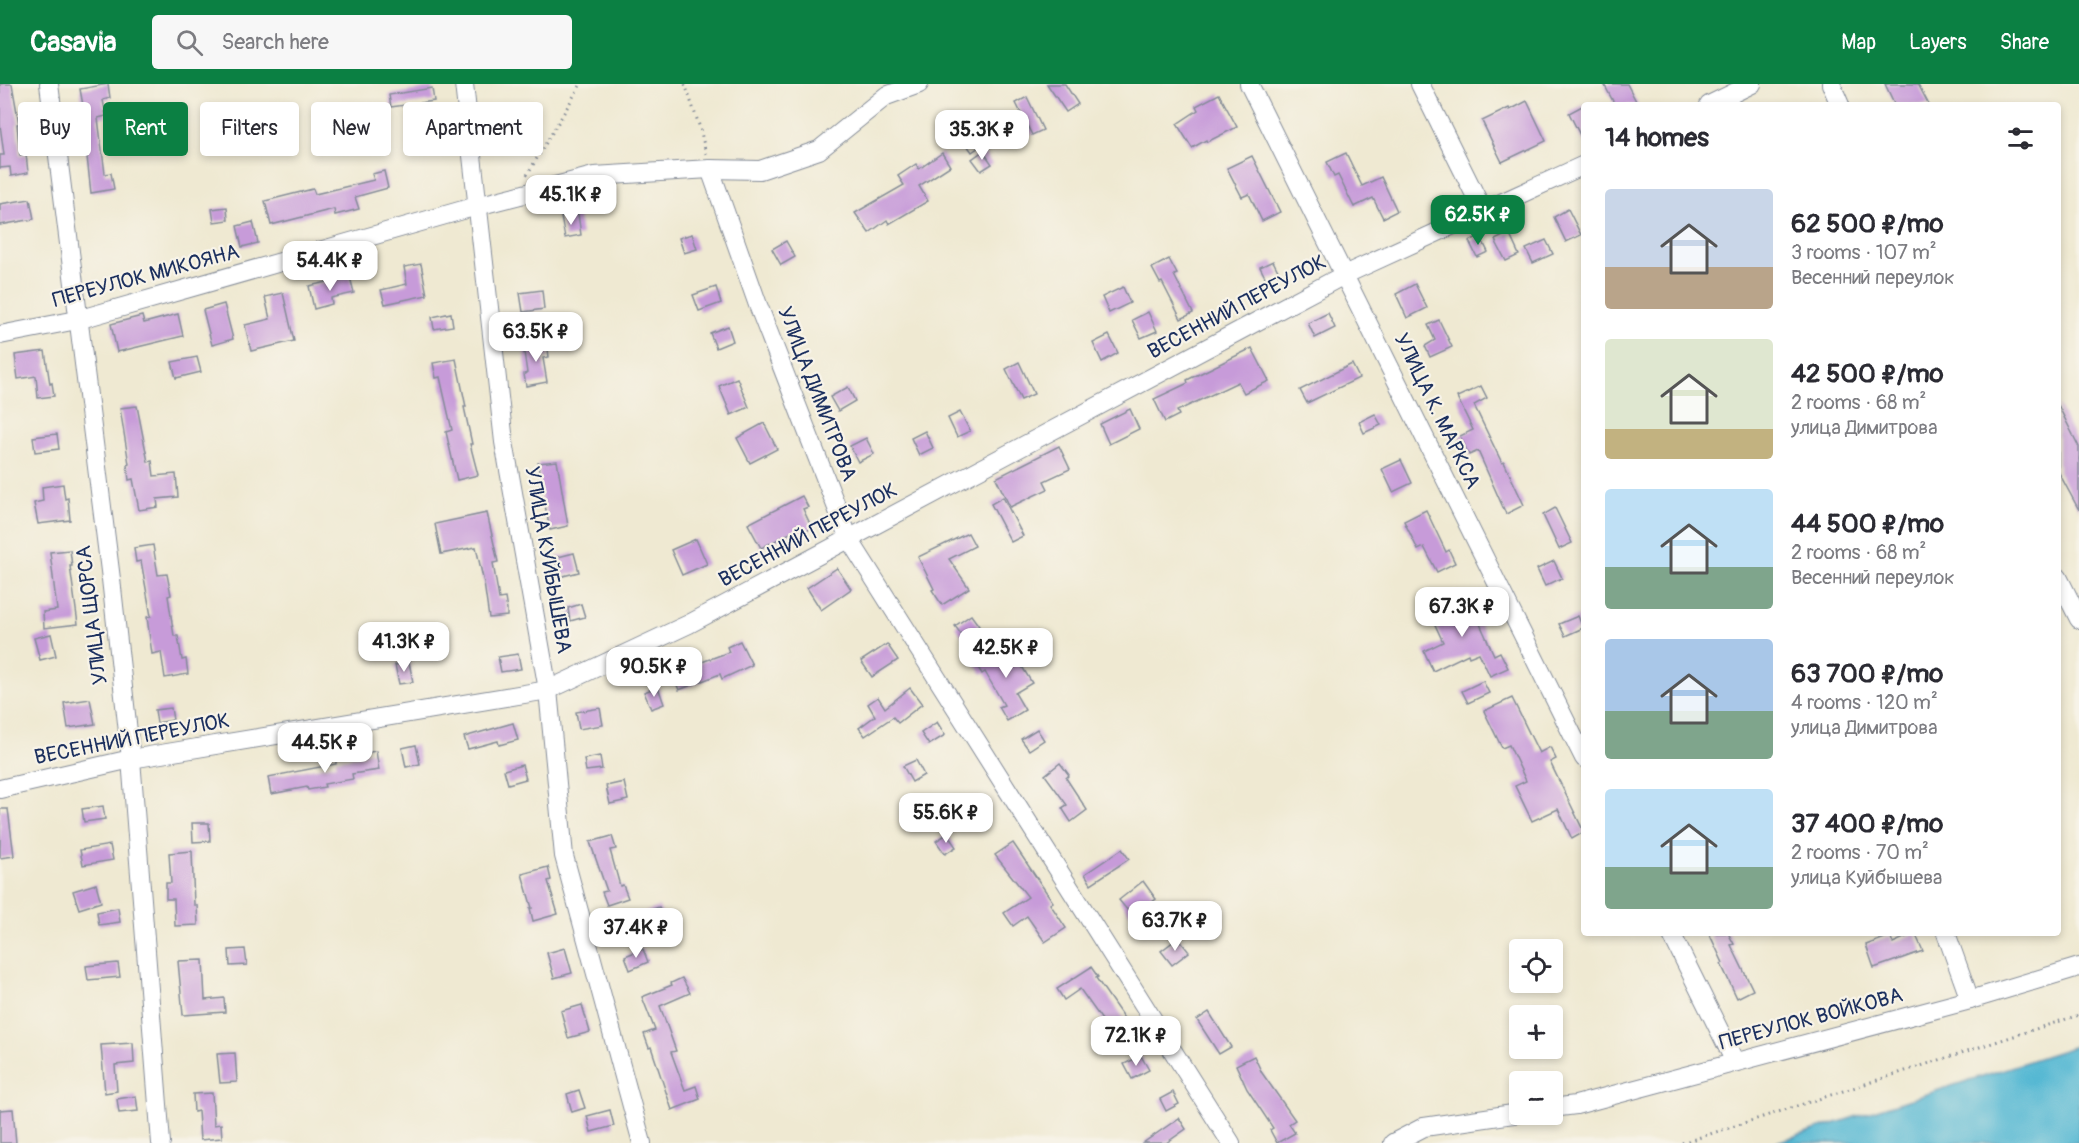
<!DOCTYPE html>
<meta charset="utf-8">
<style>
:root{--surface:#fff;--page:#f7f7f7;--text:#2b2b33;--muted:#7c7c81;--accent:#0b8043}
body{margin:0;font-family:Pangolin,sans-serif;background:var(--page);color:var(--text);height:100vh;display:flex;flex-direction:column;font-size:22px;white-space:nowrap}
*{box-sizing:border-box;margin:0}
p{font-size:20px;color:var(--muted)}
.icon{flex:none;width:33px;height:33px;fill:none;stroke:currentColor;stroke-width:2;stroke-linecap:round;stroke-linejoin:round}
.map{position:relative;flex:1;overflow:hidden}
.side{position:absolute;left:1581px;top:18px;width:480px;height:834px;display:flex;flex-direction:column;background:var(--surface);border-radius:6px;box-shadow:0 3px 9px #0003}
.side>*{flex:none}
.guide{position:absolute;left:18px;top:18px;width:570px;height:54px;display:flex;gap:12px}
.tools{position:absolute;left:1509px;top:855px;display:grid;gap:12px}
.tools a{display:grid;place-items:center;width:54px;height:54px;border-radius:6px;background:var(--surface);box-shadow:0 3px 9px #0003;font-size:30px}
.price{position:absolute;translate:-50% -51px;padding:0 14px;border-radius:12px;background:#fff;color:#222;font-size:20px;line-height:39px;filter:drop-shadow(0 2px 3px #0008)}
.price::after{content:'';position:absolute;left:50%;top:36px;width:18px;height:14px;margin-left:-9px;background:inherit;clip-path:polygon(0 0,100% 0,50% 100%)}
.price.current{background:var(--accent);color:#fff}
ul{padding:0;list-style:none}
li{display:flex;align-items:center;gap:18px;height:150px;padding:0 24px}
li span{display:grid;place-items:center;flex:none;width:168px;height:120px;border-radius:6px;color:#555}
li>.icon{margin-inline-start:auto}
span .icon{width:72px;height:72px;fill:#fffc;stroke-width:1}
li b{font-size:26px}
h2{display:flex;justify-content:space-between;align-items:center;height:72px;padding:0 24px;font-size:26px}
.pill{padding:0 21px;border-radius:6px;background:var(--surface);box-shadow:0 3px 9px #0003;font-size:21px;line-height:54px}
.pill.current{background:var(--accent);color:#fff}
header{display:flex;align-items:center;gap:36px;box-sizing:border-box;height:84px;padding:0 30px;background:var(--accent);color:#fff}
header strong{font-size:28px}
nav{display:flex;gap:33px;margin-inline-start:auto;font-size:21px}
.search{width:420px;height:54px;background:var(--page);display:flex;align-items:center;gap:15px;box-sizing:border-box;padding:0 21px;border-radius:6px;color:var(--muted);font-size:22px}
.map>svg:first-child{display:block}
</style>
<header>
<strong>Casavia</strong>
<div class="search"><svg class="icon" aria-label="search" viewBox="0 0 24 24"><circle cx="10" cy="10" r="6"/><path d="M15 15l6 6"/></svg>Search here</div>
<nav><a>Map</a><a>Layers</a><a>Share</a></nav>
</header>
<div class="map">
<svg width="2079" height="1059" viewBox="0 0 2079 1059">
<rect width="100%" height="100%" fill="#f7f3e8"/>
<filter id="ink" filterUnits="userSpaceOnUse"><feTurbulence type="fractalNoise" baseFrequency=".0167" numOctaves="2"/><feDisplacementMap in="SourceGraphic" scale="12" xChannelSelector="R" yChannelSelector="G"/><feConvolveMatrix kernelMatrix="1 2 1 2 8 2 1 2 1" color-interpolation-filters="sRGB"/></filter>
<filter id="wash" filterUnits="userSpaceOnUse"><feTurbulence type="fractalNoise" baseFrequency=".008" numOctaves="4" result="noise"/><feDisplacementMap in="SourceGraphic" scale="24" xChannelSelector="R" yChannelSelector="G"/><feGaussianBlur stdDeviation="1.35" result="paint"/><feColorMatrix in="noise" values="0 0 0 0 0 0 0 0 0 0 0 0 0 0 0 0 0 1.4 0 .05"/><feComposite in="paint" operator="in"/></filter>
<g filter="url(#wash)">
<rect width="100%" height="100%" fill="#efe9d2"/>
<path fill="#54b8d3" stroke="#387498" stroke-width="1.5" d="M2079,961V1059H1774Z"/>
<g id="blocks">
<g fill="#c79bd9">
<path d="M0,0H12L19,40H17L20,71L26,70L28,89L11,92L10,83L0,84V71H4L0,41Z"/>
<path d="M108,0L110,14L103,16L106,32L98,34L105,90L111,89L114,105L91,109L85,54H89L80,5Z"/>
<path d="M1047,0H1065L1078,20L1066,28Z"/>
<path d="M1604,0H1627L1638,21H1615Z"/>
<path d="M1885,0H1918L1929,21H1895Z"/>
<path d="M432,4L434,17L391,23L389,11Z"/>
<path d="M1219,10L1237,43L1207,58L1206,56L1192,64L1177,40L1198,26L1196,22Z"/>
<path d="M1027,13L1043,46L1032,51L1016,19Z"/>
<path d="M1527,17L1546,57L1502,78L1482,37L1509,24L1510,26Z"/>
<path d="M1584,21V59L1569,29Z"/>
<path d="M977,37L990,55L972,68L959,50Z"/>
<path d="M437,43L439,56L422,59L419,46Z"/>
<path d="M983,67L992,80L981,87L972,75Z"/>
<path d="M942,69L950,82L919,102L928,117L889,140L887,136L869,149L855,129L904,101L898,92L916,80L919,85Z"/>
<path d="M1346,69L1362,102L1381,93L1397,127L1383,134L1373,114L1354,123L1338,91L1334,93L1327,78Z"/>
<path d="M1252,72L1280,128L1262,137L1249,110L1242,113L1227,84Z"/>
<path d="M384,87L388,104L355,113L359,125L335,131L334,125L271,141L265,117L313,105L315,110L374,96L372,90Z"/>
<path d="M30,115L34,135L0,141V120Z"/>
<path d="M227,123L228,136L214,138L212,125Z"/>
<path d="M1568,125L1581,151L1566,158L1554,133Z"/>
<path d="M578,130L581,151L565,154L561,133Z"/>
<path d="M253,138L258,159L242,163L237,142Z"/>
<path d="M1509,149L1519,171L1506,177L1495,156Z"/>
<path d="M692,150L697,165L684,169L679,154Z"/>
<path d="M1480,152L1488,168L1477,173L1469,157Z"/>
<path d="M1546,156L1553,170L1533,179L1526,165Z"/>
<path d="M786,157L795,173L781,181L772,165Z"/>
<path d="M1169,175L1177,190L1174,191L1193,229L1181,235L1162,198L1160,199L1152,184Z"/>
<path d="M1273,177L1280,191L1267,197L1260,183Z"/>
<path d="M421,180L427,211L385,220L381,206L407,200L404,183Z"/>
<path d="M350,193L354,209L331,214L332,220L314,225L309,202Z"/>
<path d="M1415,200L1427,224L1407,234L1396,210Z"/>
<path d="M716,203L721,219L699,227L693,211Z"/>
<path d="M1123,203L1130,219L1109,229L1102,213Z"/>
<path d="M542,206L544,225L523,228L520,209Z"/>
<path d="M283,209L294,257L251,267L245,241L270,235L265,213Z"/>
<path d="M224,220L233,255L212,261L203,226Z"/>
<path d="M1148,228L1157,247L1141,254L1132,236Z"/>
<path d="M451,229L453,242L434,245L432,233Z"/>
<path d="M1328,229L1335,244L1315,254L1308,239Z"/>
<path d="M178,230L183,252L117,268L111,240L142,232L144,239Z"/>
<path d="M1439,236L1452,263L1430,273L1425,262L1435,256L1428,241Z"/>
<path d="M728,242L733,257L716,264L710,249Z"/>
<path d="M1109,251L1118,269L1102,278L1093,259Z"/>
<path d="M547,258L549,273L543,274L547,298L526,302L524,290L527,289L523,261Z"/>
<path d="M1252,264L1269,297L1244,309L1238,298L1177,327L1179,331L1165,338L1154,315L1188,299L1187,296Z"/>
<path d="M45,267L50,300L52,299L54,312L38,314L36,292L18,295L15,271Z"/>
<path d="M197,273L201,288L176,294L172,278Z"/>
<path d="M456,275L466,323H464L472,360H470L478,391L457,396L446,348L452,346L440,293L436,294L433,279Z"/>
<path d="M1019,278L1034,310L1021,316L1006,285Z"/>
<path d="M1352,280L1359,294L1307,319L1300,306Z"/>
<path d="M737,294L749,323L731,331L719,302Z"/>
<path d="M1481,302L1487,314L1474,321L1502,379L1504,378L1509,389L1524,421L1506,430L1478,367L1469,371L1460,352L1473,346L1457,313Z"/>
<path d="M848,303L855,317L838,327L830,313Z"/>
<path d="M2058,321L2079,363V426L2058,387Z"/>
<path d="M137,322L148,378L152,377L154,392L176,390L178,413L157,415L158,423L139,426L133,395L129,396L127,381L129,380L120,324Z"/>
<path d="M1130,325L1139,345L1109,360L1100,340Z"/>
<path d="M960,328L970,347L957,353L948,334Z"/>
<path d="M1375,330L1381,341L1364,349L1359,338Z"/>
<path d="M764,339L777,365L750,379L737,354Z"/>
<path d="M925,347L933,364L919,371L911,354Z"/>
<path d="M57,350L59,365L35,368L33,353Z"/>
<path d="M866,354L874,370L858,378L850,362Z"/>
<path d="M1059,362L1070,385L1044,397L1048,405L1010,423L996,394Z"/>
<path d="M1401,376L1412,399L1393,408L1382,385Z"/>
<path d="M557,377L568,442L550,446L545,421H542L538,379Z"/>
<path d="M63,400L65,415L68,414L70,436L38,440L34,419L43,417L42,403Z"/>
<path d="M802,412L808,423L803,425L812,444L796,452L794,447L761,464L748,440Z"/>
<path d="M1003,413L1023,452L1011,458L991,420Z"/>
<path d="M1555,424L1572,459L1559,465L1543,431Z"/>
<path d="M1426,426L1446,468L1449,466L1455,479L1437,488L1424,463L1418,466L1404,437Z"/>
<path d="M487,429L498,478L493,479L499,515L505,514L507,526V532L489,534L484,499L476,463L441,470L435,440Z"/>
<path d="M968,449L975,462L949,475L969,504L942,521L932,506L934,505L918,473Z"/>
<path d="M696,455L707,480L682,491L671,466Z"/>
<path d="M153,461L158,491L167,490L171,511L168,512L174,552H178L182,576L186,575L188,590L165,594L161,568L152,570L147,533L151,532L141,477L136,478L134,464Z"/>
<path d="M70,466L72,482H70L78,540L44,544L43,528L57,526L50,468Z"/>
<path d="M574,469L579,488L559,493L554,474Z"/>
<path d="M1554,477L1562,494L1545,502L1537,485Z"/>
<path d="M837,484L851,505L821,526L807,504Z"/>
<path d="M1472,511L1481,529L1476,531L1494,571L1500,568L1508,584L1490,592L1479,569L1469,573L1468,570L1433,587L1424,567L1443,558L1431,532Z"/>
<path d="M581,520L585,533L570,537L568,524Z"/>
<path d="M971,531L979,542L963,553L955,542Z"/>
<path d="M1578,532L1583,544L1565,552L1559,540Z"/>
<path d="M51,550L56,572L40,576L34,554Z"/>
<path d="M740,557L752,581L722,595L720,590L679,606L672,589L729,568L727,563Z"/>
<path d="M887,560L898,576L872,593L861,577Z"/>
<path d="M1009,561L1032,599L1015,609L1025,626L1007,637L999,623L1004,621L985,588L982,590L975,579L992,566L995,570Z"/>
<path d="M518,570L521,585L501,588L498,573Z"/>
<path d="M409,578L413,598L399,600L395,581Z"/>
<path d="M1483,597L1489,609L1468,619L1462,607Z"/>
<path d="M658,603L664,620L651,625L644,608Z"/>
<path d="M910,604L922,620L898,639L893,633L865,652L859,644L875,632L868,620L878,613L885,624Z"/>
<path d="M1512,614L1539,669L1550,663L1556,675L1550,678L1584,748L1572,755L1558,725L1532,737L1515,702L1526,697L1509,661L1502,664L1484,627Z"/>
<path d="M90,615L95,640L68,644L64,619Z"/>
<path d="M171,624L173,636L157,639L155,626Z"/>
<path d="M600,624L603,641L579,645L576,628Z"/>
<path d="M937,638L945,651L929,661L921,649Z"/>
<path d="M513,639L518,656L499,661L498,657L468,665L464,653Z"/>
<path d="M1037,645L1044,656L1029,666L1021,655Z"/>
<path d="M416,661L420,680L406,683L402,664Z"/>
<path d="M376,667L379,686L352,690L353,695L324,700L325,703L308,706L307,703L271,710L268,693L336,680V676L364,671V669Z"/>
<path d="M600,672L602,685L586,687L584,675Z"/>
<path d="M916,676L924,691L912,698L903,682Z"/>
<path d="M1060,679L1069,691L1066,694L1087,726L1071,738L1062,724L1067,721L1045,691Z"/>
<path d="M522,681L526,695L508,700L504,686Z"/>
<path d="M624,698L628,716L610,720L606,702Z"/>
<path d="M103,722L105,735L84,738L82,725Z"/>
<path d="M0,725H8L14,772L0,774Z"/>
<path d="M192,739H209L210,757L193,758Z"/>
<path d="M947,750L956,763L945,770L936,757Z"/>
<path d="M612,752L616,765L610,766L620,802L623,801L628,814L607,821L602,808L607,807L590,758Z"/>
<path d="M1013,759L1053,818L1050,820L1066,844L1045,858L1027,832L1013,842L1004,829L1028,813L995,771Z"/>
<path d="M110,761L113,776L83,781L80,766Z"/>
<path d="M1122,765L1129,775L1091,800L1085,790Z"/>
<path d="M192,767L194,821H197L198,841L175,842L174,815H166V799H171L169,769Z"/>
<path d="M548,783L551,796L548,797L558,830L533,837L530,824H532L522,790Z"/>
<path d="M1143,797L1156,815L1133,833L1119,816Z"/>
<path d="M96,800L101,818L79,825L73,807Z"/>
<path d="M659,823L666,840L642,850L635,832Z"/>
<path d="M118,824L120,838L99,841L97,828Z"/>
<path d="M1709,849H1728L1734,860L1731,861L1753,906L1737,914L1721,880L1723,879Z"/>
<path d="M1915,849L1923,867L1874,884L1866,861L1890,852L1893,859Z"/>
<path d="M1178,854L1189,868L1172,881L1161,867Z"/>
<path d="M565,864L572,889L554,894L547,869Z"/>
<path d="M245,865L247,881L230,882L229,866Z"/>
<path d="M643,865L648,878L630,886L625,872Z"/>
<path d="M203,876L205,916L224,914L225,928L183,931L178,877Z"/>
<path d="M118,879L120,893L88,896L86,882Z"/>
<path d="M1091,883L1098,893L1096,894L1130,943L1107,957L1101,947L1107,943L1080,905L1064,916L1057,905Z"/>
<path d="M682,894L690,909L660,922L676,967L671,968L685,1006L696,1002L700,1015L672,1026L651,963L649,964L644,950L655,946L642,913L672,901L671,899Z"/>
<path d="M582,921L590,948L568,954L561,927Z"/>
<path d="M1209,928L1231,963L1219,970L1197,936Z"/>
<path d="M133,959L134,979L115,981L117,1007L105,1009L101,961Z"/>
<path d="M235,969L237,998L220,999L217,970Z"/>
<path d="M1141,972L1149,986L1132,995L1124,980Z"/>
<path d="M1254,972L1262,989L1295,1036L1289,1040L1295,1049L1277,1059L1270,1046L1273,1044L1247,1005L1236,981Z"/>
<path d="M579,1006L585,1024L572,1028L567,1010Z"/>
<path d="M1173,1008L1179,1020L1166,1027L1160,1015Z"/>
<path d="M212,1009L214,1041L221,1040L222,1054L200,1056L198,1027L194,1028L193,1010Z"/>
<path d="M136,1012L138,1027L119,1029L117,1015Z"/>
<path d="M13,1025L16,1059H0V1026Z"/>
<path d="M610,1026L614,1042L591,1048L587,1032Z"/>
<path d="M1179,1034L1186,1045L1166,1059H1143Z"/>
</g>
</g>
</g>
<g filter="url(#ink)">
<use href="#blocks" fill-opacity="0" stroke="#858c98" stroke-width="1.5"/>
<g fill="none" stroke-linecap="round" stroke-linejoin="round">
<defs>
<g id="minor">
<path d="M49,0L111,495L131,675L161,1059"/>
<path d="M464,0L504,358L548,606L564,772L642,1059"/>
<path d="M1249,0L1584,674"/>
<path d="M1420,0L1483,127"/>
<path d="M1831,0L1840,21"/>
<path d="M1709,21L1752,0"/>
<path d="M710,85L758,221L849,455L1231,1059"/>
<path d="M0,251L77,236L477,122L594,92L710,85L760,86L819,66L886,12L919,0"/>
<path d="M2058,493L2079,535"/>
<path d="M0,705L131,675L548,606L689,540L1344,191L1584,81"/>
<path d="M1671,849L1735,978"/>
<path d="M1946,849L1970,916"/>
<path d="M1552,1024L1576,1021L1970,916L2079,883"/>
<path d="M1393,1059L1424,1043L1520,1029"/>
</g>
</defs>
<use href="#minor" stroke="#858c98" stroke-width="20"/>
<g stroke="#858c98" stroke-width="3" stroke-dasharray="1.5 4.5" stroke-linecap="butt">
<path d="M685,0L700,44L706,70"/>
<path d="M527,91L581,0"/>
<path d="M1682,1059L2079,931"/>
</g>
<use href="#minor" stroke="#fff" stroke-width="18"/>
</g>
</g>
<g text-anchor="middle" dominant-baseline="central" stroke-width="4.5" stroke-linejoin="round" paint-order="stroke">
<g font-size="21" fill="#1b2f5e" stroke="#f7f3e8">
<text transform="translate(146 192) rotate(-15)">ПЕРЕУЛОК МИКОЯНА</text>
<text transform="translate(1237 223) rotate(-28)">ВЕСЕННИЙ ПЕРЕУЛОК</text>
<text transform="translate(817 310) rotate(69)">УЛИЦА ДИМИТРОВА</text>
<text transform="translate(1437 327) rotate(64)">УЛИЦА К. МАРКСА</text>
<text transform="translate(808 451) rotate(-28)">ВЕСЕННИЙ ПЕРЕУЛОК</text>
<text transform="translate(548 476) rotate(80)">УЛИЦА КУЙБЫШЕВА</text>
<text transform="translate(92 531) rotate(-97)">УЛИЦА ЩОРСА</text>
<text transform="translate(132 655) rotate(-11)">ВЕСЕННИЙ ПЕРЕУЛОК</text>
<text transform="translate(1811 935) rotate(-15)">ПЕРЕУЛОК ВОЙКОВА</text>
</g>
</g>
</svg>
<div class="tools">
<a><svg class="icon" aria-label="locate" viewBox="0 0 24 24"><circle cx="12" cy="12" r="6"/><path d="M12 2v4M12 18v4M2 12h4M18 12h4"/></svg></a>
<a>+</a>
<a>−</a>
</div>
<b class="price" style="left:982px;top:77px">35.3K ₽</b>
<b class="price" style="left:571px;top:142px">45.1K ₽</b>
<b class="price current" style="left:1478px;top:162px">62.5K ₽</b>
<b class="price" style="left:330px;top:208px">54.4K ₽</b>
<b class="price" style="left:536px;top:279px">63.5K ₽</b>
<b class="price" style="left:1462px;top:554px">67.3K ₽</b>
<b class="price" style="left:404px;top:589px">41.3K ₽</b>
<b class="price" style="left:1006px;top:595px">42.5K ₽</b>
<b class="price" style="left:654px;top:614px">90.5K ₽</b>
<b class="price" style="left:325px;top:690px">44.5K ₽</b>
<b class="price" style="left:946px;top:760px">55.6K ₽</b>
<b class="price" style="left:1175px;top:868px">63.7K ₽</b>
<b class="price" style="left:636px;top:875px">37.4K ₽</b>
<b class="price" style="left:1136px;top:983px">72.1K ₽</b>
<div class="guide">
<a class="pill">Buy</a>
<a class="pill current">Rent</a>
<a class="pill">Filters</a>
<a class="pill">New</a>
<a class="pill">Apartment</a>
</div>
<section class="side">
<h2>14 homes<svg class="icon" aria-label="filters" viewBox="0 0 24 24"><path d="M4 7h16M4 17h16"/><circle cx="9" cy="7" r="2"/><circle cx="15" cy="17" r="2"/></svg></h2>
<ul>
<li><span style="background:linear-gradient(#c9d6e8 65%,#b9a48a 0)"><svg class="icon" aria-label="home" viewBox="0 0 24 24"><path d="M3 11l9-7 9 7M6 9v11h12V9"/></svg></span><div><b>62 500 ₽/mo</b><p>3 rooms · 107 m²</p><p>Весенний переулок</p></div></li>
<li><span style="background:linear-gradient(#dfe7d0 75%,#c2b280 0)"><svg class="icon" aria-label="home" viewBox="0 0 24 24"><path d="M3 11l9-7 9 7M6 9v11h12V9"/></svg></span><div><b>42 500 ₽/mo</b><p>2 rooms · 68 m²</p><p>улица Димитрова</p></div></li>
<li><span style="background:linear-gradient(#bfe0f5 65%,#7fa58c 0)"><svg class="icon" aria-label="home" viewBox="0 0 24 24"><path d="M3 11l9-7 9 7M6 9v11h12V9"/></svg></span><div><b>44 500 ₽/mo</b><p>2 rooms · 68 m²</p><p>Весенний переулок</p></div></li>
<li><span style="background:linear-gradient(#a9c7e8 60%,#7fa58c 0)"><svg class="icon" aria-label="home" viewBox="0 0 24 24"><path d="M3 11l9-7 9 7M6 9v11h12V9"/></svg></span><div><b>63 700 ₽/mo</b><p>4 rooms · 120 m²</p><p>улица Димитрова</p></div></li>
<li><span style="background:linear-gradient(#bfe0f5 65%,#7fa58c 0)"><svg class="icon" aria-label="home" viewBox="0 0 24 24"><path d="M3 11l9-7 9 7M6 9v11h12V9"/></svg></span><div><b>37 400 ₽/mo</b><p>2 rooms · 70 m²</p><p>улица Куйбышева</p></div></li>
</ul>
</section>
</div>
